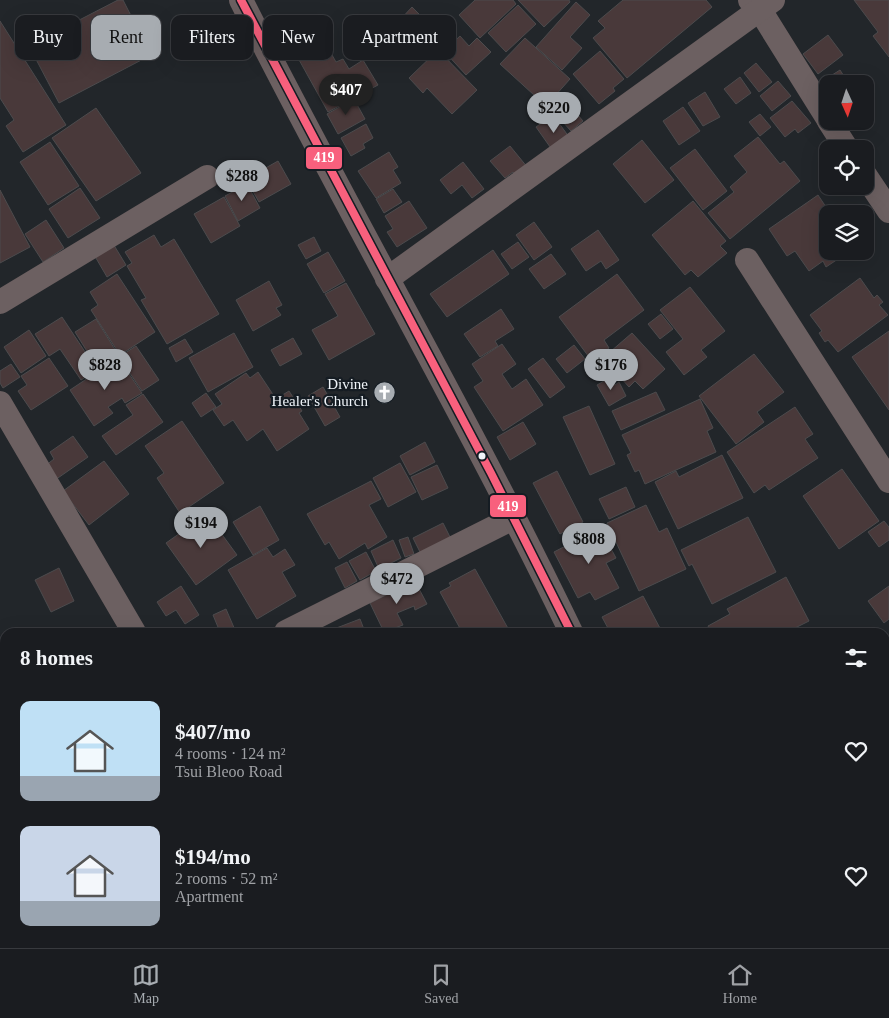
<!DOCTYPE html>
<meta charset="utf-8">
<style>
:root{--surface:#1a1c20;--page:#232529;--text:#f1f3f6;--muted:#9fa1a5;--line:#383a3e;--accent:#a7acb1}
body{margin:0;font-family:"Times New Roman",serif;background:var(--page);color:var(--text);height:100vh;display:flex;flex-direction:column;font-size:19px;white-space:nowrap}
*{box-sizing:border-box;margin:0}
p{font-size:16px;color:var(--muted)}
.icon{flex:none;width:28px;height:28px;fill:none;stroke:currentColor;stroke-width:2;stroke-linecap:round;stroke-linejoin:round}
.map{position:relative;flex:1;overflow:hidden}
.side{position:absolute;left:0px;top:628px;width:890px;height:321px;display:flex;flex-direction:column;background:var(--surface);border-radius:15px 15px 0 0;box-shadow:0 5px 20px #0002,0 0 0 1px var(--line)}
.side>*{flex:none}
.guide{position:absolute;left:15px;top:15px;width:500px;height:45px;display:flex;gap:10px}
.needle{width:32px;rotate:177deg}
.fabs{position:absolute;left:819px;top:75px;display:grid;gap:10px}
.fabs a{display:grid;place-items:center;width:55px;height:55px;border-radius:10px;background:var(--surface);box-shadow:0 5px 20px #0002,0 0 0 1px var(--line);font-size:25px}
.price{position:absolute;translate:-50% -42px;padding:0 11px;border-radius:18px;background:var(--accent);color:#111;font-size:16px;line-height:32px;filter:drop-shadow(0 1px 2px #0008)}
.price::after{content:'';position:absolute;left:50%;top:30px;width:15px;height:11px;margin-left:-8px;background:inherit;clip-path:polygon(0 0,100% 0,50% 100%)}
.price.current{background:#222;color:#fff}
ul{padding:0;list-style:none}
li{display:flex;align-items:center;gap:15px;height:125px;padding:0 20px}
li span{display:grid;place-items:center;flex:none;width:140px;height:100px;border-radius:10px;color:#555}
li>.icon{margin-inline-start:auto}
span .icon{width:60px;height:60px;fill:#fffc;stroke-width:1}
li b{font-size:21px}
h2{display:flex;justify-content:space-between;align-items:center;height:60px;padding:0 20px;font-size:21px}
.pill{padding:0 18px;border-radius:10px;background:var(--surface);box-shadow:0 5px 20px #0002,0 0 0 1px var(--line);font-size:18px;line-height:45px}
.pill.current{background:var(--accent);color:#111}
.menu{display:flex;justify-content:space-around;align-items:center;height:70px;border-top:1px solid var(--line);background:var(--surface);font-size:14px;color:var(--muted)}
.menu a{display:grid;justify-items:center;gap:2px}
.menu .current{color:var(--accent)}
.map>svg:first-child{display:block}
</style>
<div class="map">
<svg width="889" height="948" viewBox="0 0 889 948">
<rect width="100%" height="100%" fill="#22262a"/>
<g fill="#49393a" stroke="#4c4b4d">
<path d="M118,0H123L151,55L59,103L29,46Z"/>
<path d="M475,0H513L516,4L480,38L459,15Z"/>
<path d="M518,0H569L570,2L544,27Z"/>
<path d="M623,0H706L712,7L627,78L593,38L605,28L598,21Z"/>
<path d="M854,0H889V57L873,36L878,32Z"/>
<path d="M576,2L590,15L570,37L582,48L562,70L536,47Z"/>
<path d="M518,5L536,24L506,52L488,33Z"/>
<path d="M412,7L428,23L404,49L388,33Z"/>
<path d="M310,16L336,62L343,59L349,69L363,60L378,85L328,112L283,31Z"/>
<path d="M0,21L66,125L23,152L6,126L14,120L0,98Z"/>
<path d="M828,35L843,55L818,74L803,54Z"/>
<path d="M460,36L469,46L477,38L491,52L466,75L444,51Z"/>
<path d="M525,38L570,79L546,106L500,64Z"/>
<path d="M438,50L477,90L452,114L427,88L423,93L409,78Z"/>
<path d="M600,51L624,79L613,88L615,91L599,104L573,74Z"/>
<path d="M756,63L772,82L759,92L744,73Z"/>
<path d="M840,70L849,84H828V92L821,82Z"/>
<path d="M740,77L751,93L736,104L724,89Z"/>
<path d="M778,81L791,96L772,111L760,96Z"/>
<path d="M705,92L720,117L703,126L688,103Z"/>
<path d="M354,99L365,119L338,134L327,114Z"/>
<path d="M566,101L583,121L571,131L553,111Z"/>
<path d="M792,101L811,123L798,133L795,129L785,137L770,118Z"/>
<path d="M683,107L700,131L679,145L663,121Z"/>
<path d="M96,108L141,173L96,201L52,138Z"/>
<path d="M760,114L771,127L760,136L749,122Z"/>
<path d="M553,115L572,141L555,154L536,127Z"/>
<path d="M366,124L373,138L363,144L365,148L351,156L341,138Z"/>
<path d="M758,137L780,164L784,161L800,181L730,239L708,213L734,192L730,187L747,172L734,156Z"/>
<path d="M642,140L674,180L645,203L613,164Z"/>
<path d="M50,142L79,186L48,205L20,162Z"/>
<path d="M510,146L528,168L516,177L513,172L505,178L490,161Z"/>
<path d="M695,149L727,191L703,210L670,168Z"/>
<path d="M389,152L398,167L393,170L401,183L376,198L358,171Z"/>
<path d="M278,161L291,184L259,202L246,179Z"/>
<path d="M463,162L484,189L472,198L462,185L451,194L440,180Z"/>
<path d="M247,184L260,208L238,221L225,196Z"/>
<path d="M80,188L100,218L68,238L49,209Z"/>
<path d="M393,189L402,202L384,213L376,199Z"/>
<path d="M0,190L30,247L0,263Z"/>
<path d="M818,195L828,210L834,207L839,214H828V251H837L834,254L838,259L826,267L823,261L809,271L795,251L787,256L769,229Z"/>
<path d="M224,197L240,226L211,243L194,214Z"/>
<path d="M409,201L427,228L397,247L387,232L393,229L385,216Z"/>
<path d="M693,201L726,241L720,246L727,253L698,277L691,270L685,275L652,235Z"/>
<path d="M46,220L64,248L43,262L25,234Z"/>
<path d="M534,222L552,247L534,260L516,235Z"/>
<path d="M598,230L619,260L606,269L601,261L586,271L571,249Z"/>
<path d="M154,235L161,247L174,239L219,314L167,344L141,300L146,298L127,266L132,263L125,252Z"/>
<path d="M314,237L321,251L306,259L298,245Z"/>
<path d="M112,242L126,265L107,277L93,253Z"/>
<path d="M518,242L529,257L512,269L501,254Z"/>
<path d="M493,250L509,274L447,317L430,294Z"/>
<path d="M328,252L345,281L324,293L307,264Z"/>
<path d="M551,254L566,274L544,289L529,269Z"/>
<path d="M117,274L155,332L120,355L91,310L98,305L90,292Z"/>
<path d="M617,274L644,310L604,340L609,348L592,361L559,317Z"/>
<path d="M860,278L874,298L877,295L883,302L879,305L888,315L838,352L828,340L825,342L819,333L822,331L810,315Z"/>
<path d="M269,281L282,305L276,308L281,315L253,331L236,300Z"/>
<path d="M346,283L375,334L329,360L312,330L338,316L325,294Z"/>
<path d="M690,287L725,331L701,350L707,357L684,375L666,352L683,339L660,310Z"/>
<path d="M501,309L514,329L495,341L498,346L480,357L464,334Z"/>
<path d="M661,314L673,329L660,339L648,324Z"/>
<path d="M62,317L97,370L81,380L60,349L49,356L35,334Z"/>
<path d="M96,319L119,356L98,369L75,332Z"/>
<path d="M29,330L46,356L21,373L4,347Z"/>
<path d="M889,331V410L852,357Z"/>
<path d="M234,333L253,367L208,392L189,358Z"/>
<path d="M632,333L665,369L643,389L635,381L629,387L603,358Z"/>
<path d="M293,338L302,354L280,366L271,350Z"/>
<path d="M185,339L193,352L176,362L169,348Z"/>
<path d="M502,344L516,364L502,374L512,389L526,379L543,405L503,431L474,387L483,381L472,364Z"/>
<path d="M574,345L585,359L567,373L556,359Z"/>
<path d="M136,346L159,380L142,391L119,357Z"/>
<path d="M754,354L784,392L757,412L764,422L736,444L699,396Z"/>
<path d="M49,358L68,386L31,410L18,391L27,385L21,376Z"/>
<path d="M118,358L142,393L125,403L122,398L108,407L113,413L94,426L70,390Z"/>
<path d="M543,358L565,387L550,398L528,369Z"/>
<path d="M11,364L20,377L3,388L0,383V371Z"/>
<path d="M258,372L276,399L289,391L302,411L299,413L309,429L277,451L263,429L247,441L233,420L224,426L213,410L222,404L215,394L246,373L250,378Z"/>
<path d="M611,377L615,385L619,382L626,396L609,406L597,385Z"/>
<path d="M323,387L340,417L325,426L308,396Z"/>
<path d="M656,392L665,410L621,430L612,411Z"/>
<path d="M206,393L216,407L201,417L192,403Z"/>
<path d="M143,394L163,422L116,455L102,436L133,415L126,405Z"/>
<path d="M700,399L713,428L707,431L716,452L645,484L639,470L635,472L627,455L631,453L622,435Z"/>
<path d="M589,406L615,464L590,475L563,417Z"/>
<path d="M795,407L813,434L805,439L818,458L769,490L765,485L754,493L727,452Z"/>
<path d="M182,421L224,483L180,513L157,478L164,473L145,446Z"/>
<path d="M523,422L536,444L510,460L497,437Z"/>
<path d="M73,436L88,457L55,480L45,466L54,459L50,452Z"/>
<path d="M425,442L435,462L410,475L400,456Z"/>
<path d="M722,455L743,498L678,529L655,482L676,471L679,477Z"/>
<path d="M104,461L129,494L89,525L63,491Z"/>
<path d="M400,463L416,492L388,507L373,478Z"/>
<path d="M437,465L448,488L422,500L411,477Z"/>
<path d="M842,469L879,521L839,549L803,496Z"/>
<path d="M557,471L583,522L560,534L533,483Z"/>
<path d="M371,481L381,499L369,505L387,537L368,549L365,543L339,559L329,542L325,545L307,514Z"/>
<path d="M626,487L635,507L609,519L599,499Z"/>
<path d="M646,505L659,532L667,528L686,569L639,591L607,523Z"/>
<path d="M260,506L279,540L253,555L233,522Z"/>
<path d="M207,514L237,555L196,585L166,543Z"/>
<path d="M748,517L776,572L712,604L692,564L689,566L681,550Z"/>
<path d="M884,521L889,527V540L879,547L868,532Z"/>
<path d="M443,523L452,541L422,556L413,538Z"/>
<path d="M600,528L616,558L606,563L619,588L595,600L590,592L578,598L554,552Z"/>
<path d="M408,537L414,554L405,557L399,540Z"/>
<path d="M393,540L401,558L379,569L371,551Z"/>
<path d="M267,548L273,557L285,549L295,565L282,572L296,596L257,619L228,570Z"/>
<path d="M366,552L376,571L360,580L349,561Z"/>
<path d="M347,562L357,581L345,588L335,568Z"/>
<path d="M59,568L74,601L51,612L35,580Z"/>
<path d="M475,569L510,632H462L440,592L451,586L449,583Z"/>
<path d="M786,577L809,621L787,632H711L708,626L730,614L727,609Z"/>
<path d="M415,581L427,604L415,610L414,606L397,613L403,625L384,632L370,603Z"/>
<path d="M181,586L199,615L185,624L176,610L166,616L157,602Z"/>
<path d="M889,586V619L884,623L868,601Z"/>
<path d="M643,596L662,632H610L602,617Z"/>
<path d="M226,609L235,630L220,632L213,615Z"/>
<path d="M360,619L365,632H326Z"/>
<path d="M889,689V752L885,754V691Z"/>
<path d="M5,737V759L0,749V740Z"/>
<path d="M889,756V827L885,829V758Z"/>
<path d="M5,825V906L0,900V828Z"/>
<path d="M0,906L5,913V944H29L33,948H0Z"/>
<path d="M42,944H94L97,948H45Z"/>
<path d="M101,944H124L121,948H104L100,946Z"/>
<path d="M165,944H222L225,948H167Z"/>
<path d="M451,944H491L492,948H452Z"/>
<path d="M632,944H679L680,948H633Z"/>
<path d="M765,944H814L816,948H768Z"/>
</g>
<g fill="none" stroke-linecap="round" stroke-linejoin="round">
<g stroke="#6c6061" stroke-width="24">
<path d="M241,0C348,213 468,418 571,632"/>
<path d="M750,0L760,10L828,119"/>
<path d="M829,121L847,149"/>
<path d="M865,175L889,211"/>
<path d="M747,260L889,481"/>
<path d="M387,279L773,0"/>
<path d="M0,302L207,177"/>
<path d="M0,403L134,632"/>
<path d="M286,632L515,517"/>
<path d="M885,657L889,655"/>
<path d="M0,781L5,778"/>
<path d="M255,944L257,948"/>
<path d="M729,944L732,948"/>
</g>
<defs>
<path id="bus-1" d="M241,0L491,473L571,632"/>
</defs>
<use href="#bus-1" stroke="#151c23" stroke-width="11"/>
<use href="#bus-1" stroke="#f8607d" stroke-width="8"/>
</g>
<defs>
<symbol id="church-disc" viewBox="-11 -11 22 22"><circle r="9.5" fill="#a7acb1" stroke="#151c23"/><path d="M-1.2-6h2.4v3.5h3.3v2.4h-3.3V6h-2.4V-.1h-3.3v-2.4h3.3Z" fill="#fff"/></symbol>
</defs>
<g fill-rule="evenodd">
<use href="#church-disc" x="372" y="380" width="25" height="25"/>
</g>
<circle fill="#eff4f9" stroke="#151c23" stroke-width="2" cx="482" cy="456" r="4.5"/>
<g text-anchor="middle" dominant-baseline="central" stroke-width="4.5" stroke-linejoin="round" paint-order="stroke">
<g font-size="15" fill="#eff4f9" stroke="#151c23" text-anchor="end">
<text x="368" y="384">Divine<tspan x="368" dy="17">Healer's Church</tspan></text>
</g>
</g>
<g stroke="#151c23" stroke-width="2">
<rect x="305" y="146" width="38" height="24" rx="5" fill="#f8607d"/>
<rect x="489" y="494" width="38" height="24" rx="5" fill="#f8607d"/>
</g>
<g font-size="14" text-anchor="middle" font-weight="bold" fill="#fff">
<text x="324" y="162">419</text>
<text x="508" y="511">419</text>
</g>
</svg>
<div class="fabs">
<a><svg class="needle" viewBox="-14 -14 28 28"><path d="M0-13l5 13h-10z" fill="#e53935"/><path d="M0 13l5-13h-10z" fill="#9fa1a5"/></svg></a>
<a><svg class="icon" aria-label="locate" viewBox="0 0 24 24"><circle cx="12" cy="12" r="6"/><path d="M12 2v4M12 18v4M2 12h4M18 12h4"/></svg></a>
<a><svg class="icon" aria-label="layers" viewBox="0 0 24 24"><path d="M12 4l9 5-9 5-9-5zM3 14l9 5 9-5"/></svg></a>
</div>
<b class="price current" style="left:346px;top:116px">$407</b>
<b class="price" style="left:554px;top:134px">$220</b>
<b class="price" style="left:242px;top:202px">$288</b>
<b class="price" style="left:105px;top:391px">$828</b>
<b class="price" style="left:611px;top:391px">$176</b>
<b class="price" style="left:201px;top:549px">$194</b>
<b class="price" style="left:589px;top:565px">$808</b>
<b class="price" style="left:397px;top:605px">$472</b>
<div class="guide">
<a class="pill">Buy</a>
<a class="pill current">Rent</a>
<a class="pill">Filters</a>
<a class="pill">New</a>
<a class="pill">Apartment</a>
</div>
<section class="side">
<h2>8 homes<svg class="icon" aria-label="filters" viewBox="0 0 24 24"><path d="M4 7h16M4 17h16"/><circle cx="9" cy="7" r="2"/><circle cx="15" cy="17" r="2"/></svg></h2>
<ul>
<li><span style="background:linear-gradient(#bfe0f5 75%,#9aa5b1 0)"><svg class="icon" aria-label="home" viewBox="0 0 24 24"><path d="M3 11l9-7 9 7M6 9v11h12V9"/></svg></span><div><b>$407/mo</b><p>4 rooms · 124 m²</p><p>Tsui Bleoo Road</p></div><svg class="icon" aria-label="heart" viewBox="0 0 24 24"><path d="M12 20l-8-8c-3-5 5-10 8-4 3-6 11-1 8 4z"/></svg></li>
<li><span style="background:linear-gradient(#c9d6e8 75%,#9aa5b1 0)"><svg class="icon" aria-label="home" viewBox="0 0 24 24"><path d="M3 11l9-7 9 7M6 9v11h12V9"/></svg></span><div><b>$194/mo</b><p>2 rooms · 52 m²</p><p>Apartment</p></div><svg class="icon" aria-label="heart" viewBox="0 0 24 24"><path d="M12 20l-8-8c-3-5 5-10 8-4 3-6 11-1 8 4z"/></svg></li>
</ul>
</section>
</div>
<nav class="menu">
<a class="current"><svg class="icon" aria-label="map" viewBox="0 0 24 24"><path d="M3 6l6-2 6 2 6-2v14l-6 2-6-2-6 2zM9 4v14M15 6v14"/></svg>Map</a>
<a><svg class="icon" aria-label="saved" viewBox="0 0 24 24"><path d="M7 4h10v16l-5-4-5 4z"/></svg>Saved</a>
<a><svg class="icon" aria-label="home" viewBox="0 0 24 24"><path d="M3 11l9-7 9 7M6 9v11h12V9"/></svg>Home</a>
</nav>
